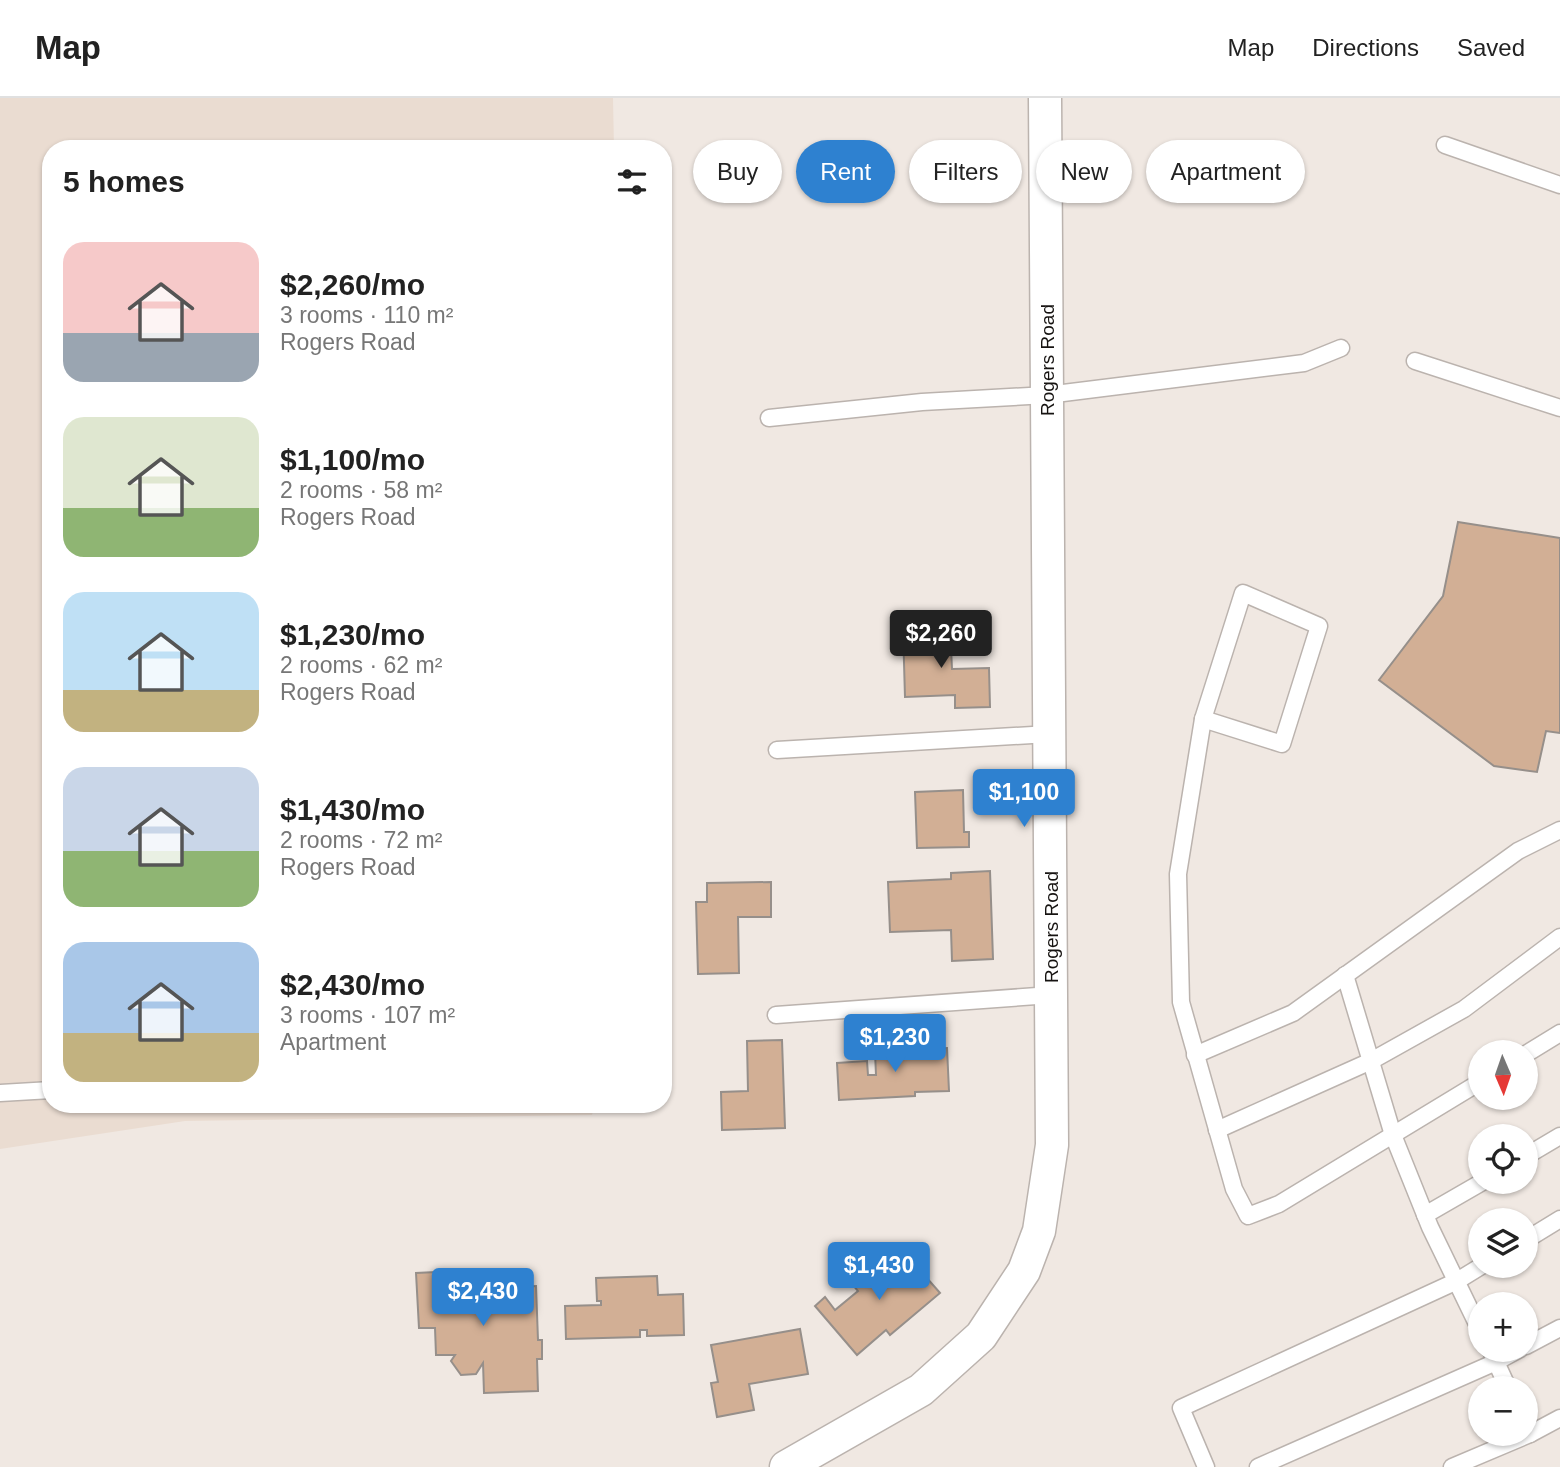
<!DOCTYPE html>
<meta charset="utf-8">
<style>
:root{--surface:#fff;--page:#f6f6f6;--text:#222;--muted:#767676;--line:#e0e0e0;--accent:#2e81d0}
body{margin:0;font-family:Arial,sans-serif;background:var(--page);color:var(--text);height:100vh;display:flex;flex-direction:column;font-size:26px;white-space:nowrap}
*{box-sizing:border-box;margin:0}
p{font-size:23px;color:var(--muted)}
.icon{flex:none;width:38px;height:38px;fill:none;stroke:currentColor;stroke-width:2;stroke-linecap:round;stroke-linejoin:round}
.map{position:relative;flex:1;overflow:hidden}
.side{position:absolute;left:42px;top:42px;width:630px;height:973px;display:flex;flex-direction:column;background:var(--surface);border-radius:28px;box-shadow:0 2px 5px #0004}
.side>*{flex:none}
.banner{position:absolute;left:693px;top:42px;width:665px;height:63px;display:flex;gap:14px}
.needle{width:46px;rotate:178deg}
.buttons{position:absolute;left:1468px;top:942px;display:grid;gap:14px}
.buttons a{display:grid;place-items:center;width:70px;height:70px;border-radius:50%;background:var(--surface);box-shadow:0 2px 5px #0004;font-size:35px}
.price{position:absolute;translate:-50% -60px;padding:0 16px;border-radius:7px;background:var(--accent);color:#fff;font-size:23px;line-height:46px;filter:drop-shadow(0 2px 4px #0008)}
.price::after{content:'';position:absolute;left:50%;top:42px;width:21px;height:16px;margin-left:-10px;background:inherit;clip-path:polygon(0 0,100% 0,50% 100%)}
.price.current{background:#222;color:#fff}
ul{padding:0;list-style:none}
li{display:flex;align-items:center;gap:21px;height:175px;padding:0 21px}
li span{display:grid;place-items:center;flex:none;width:196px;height:140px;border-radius:21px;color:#555}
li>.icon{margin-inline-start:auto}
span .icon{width:84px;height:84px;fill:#fffc;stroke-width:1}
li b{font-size:30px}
h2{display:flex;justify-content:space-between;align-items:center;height:84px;padding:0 21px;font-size:30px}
.tag{padding:0 24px;border-radius:32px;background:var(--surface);box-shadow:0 2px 5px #0004;font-size:24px;line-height:63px}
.tag.current{background:var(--accent);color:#fff}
header{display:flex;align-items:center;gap:42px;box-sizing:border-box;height:98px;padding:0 35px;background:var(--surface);border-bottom:2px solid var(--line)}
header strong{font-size:33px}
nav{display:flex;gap:38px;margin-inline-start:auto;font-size:24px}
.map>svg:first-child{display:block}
</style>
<header>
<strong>Map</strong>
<nav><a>Map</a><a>Directions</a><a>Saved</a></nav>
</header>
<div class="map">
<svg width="1560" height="1369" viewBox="0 0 1560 1369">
<rect width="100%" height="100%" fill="#f0e8e2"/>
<path fill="#eadcd1" d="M0,0H613L614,51H51V1006H595L592,1017L185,1023L0,1051Z"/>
<g fill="#d2af95" stroke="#968f8a" stroke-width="2">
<path d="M1458,424L1560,440V635L1546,633L1537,674L1494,668L1379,582L1443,498Z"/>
<path d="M950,529L952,571L989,570L990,609L955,610V597L905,599L903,530Z"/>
<path d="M963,692L964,734H969V749L917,750L915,694Z"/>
<path d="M990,773L993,861L952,863L951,832L890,834L888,784L951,781V775Z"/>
<path d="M771,784V819H738L739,875L698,876L696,804H707V785Z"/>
<path d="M782,942L785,1030L722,1032L721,994L748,993L747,943Z"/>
<path d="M906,947V952L947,950L949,993L915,994V998L839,1002L837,965L867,963L868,977H876L875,954L891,953V948Z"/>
<path d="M905,1155L940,1195L890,1237L886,1232L857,1257L815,1208L825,1199L835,1212L858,1193L848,1181L875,1159L886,1171Z"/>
<path d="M458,1173V1182L495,1181V1190L536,1188L538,1242H542V1261H537L538,1293L484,1295L483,1265L476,1276L461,1277L451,1263L455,1257H436L435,1230H419L416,1175Z"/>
<path d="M657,1178L658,1197L683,1196L684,1237L647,1238V1232H640V1239L566,1241L565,1208L601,1207V1203H597L596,1180Z"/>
<path d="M800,1231L808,1276L749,1286L754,1312L717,1319L711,1285L718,1284L711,1247Z"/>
</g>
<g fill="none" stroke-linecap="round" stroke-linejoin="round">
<defs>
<g id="service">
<path d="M1445,47L1560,87"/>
<path d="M1415,263L1560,310"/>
<path d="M769,320L922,304L1047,297L1304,265L1341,250"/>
<path d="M1243,495L1319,528L1282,646L1203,621Z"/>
<path d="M1203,621L1178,776L1181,904L1234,1091L1248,1118L1279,1106L1480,984"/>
<path d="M777,652L1049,636"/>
<path d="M1345,877L1393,1037L1430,1129L1480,1232"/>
<path d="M776,917L1051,897"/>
<path d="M1526,956L1560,935"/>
<path d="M1195,957L1293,915L1518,753L1560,732"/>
<path d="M0,995L51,992"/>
<path d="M1217,1032L1371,963L1464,911L1560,839"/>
<path d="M1526,1058L1560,1038"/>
<path d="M1425,1117L1484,1083"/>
<path d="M1526,1142L1560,1121"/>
<path d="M1526,1248L1560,1230"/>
<path d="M1490,1251L1508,1290"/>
<path d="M1526,1328L1530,1336L1560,1320"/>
<path d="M1206,1369L1181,1310L1457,1183L1483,1167"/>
<path d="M1258,1369L1496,1264L1520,1251"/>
<path d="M1452,1369L1530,1336"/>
</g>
<path id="minor" d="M786,1369L921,1292L981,1238L1024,1173L1039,1133L1052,1047L1045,0"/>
</defs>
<use href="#service" stroke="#bbb3ae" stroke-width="19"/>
<use href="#minor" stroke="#bbb3ae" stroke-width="35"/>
<use href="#service" stroke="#fff" stroke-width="16"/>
<use href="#minor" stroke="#fff" stroke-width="32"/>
</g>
<g text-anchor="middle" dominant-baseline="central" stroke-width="5" stroke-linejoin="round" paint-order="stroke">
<g font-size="19" fill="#161311" stroke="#fff">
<text transform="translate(1047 262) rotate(-90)">Rogers Road</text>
<text transform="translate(1051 829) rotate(-90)">Rogers Road</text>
</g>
</g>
</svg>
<div class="buttons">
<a><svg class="needle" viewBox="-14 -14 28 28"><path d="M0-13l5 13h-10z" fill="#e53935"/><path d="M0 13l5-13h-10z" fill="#767676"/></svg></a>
<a><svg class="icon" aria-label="locate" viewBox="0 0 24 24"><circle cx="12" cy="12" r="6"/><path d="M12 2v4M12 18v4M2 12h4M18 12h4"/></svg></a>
<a><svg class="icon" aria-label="layers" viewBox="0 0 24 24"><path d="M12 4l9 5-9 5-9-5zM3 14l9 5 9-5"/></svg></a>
<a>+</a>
<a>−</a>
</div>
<b class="price current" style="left:941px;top:572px">$2,260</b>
<b class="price" style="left:1024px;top:731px">$1,100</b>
<b class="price" style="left:895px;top:976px">$1,230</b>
<b class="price" style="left:879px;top:1204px">$1,430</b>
<b class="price" style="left:483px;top:1230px">$2,430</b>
<div class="banner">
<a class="tag">Buy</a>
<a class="tag current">Rent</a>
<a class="tag">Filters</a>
<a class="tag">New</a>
<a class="tag">Apartment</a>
</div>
<section class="side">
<h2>5 homes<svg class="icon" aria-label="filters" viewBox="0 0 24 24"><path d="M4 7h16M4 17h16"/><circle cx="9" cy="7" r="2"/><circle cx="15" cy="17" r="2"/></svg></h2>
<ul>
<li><span style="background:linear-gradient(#f6c9c9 65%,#9aa5b1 0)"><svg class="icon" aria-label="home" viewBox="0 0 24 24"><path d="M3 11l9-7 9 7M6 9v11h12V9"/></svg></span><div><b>$2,260/mo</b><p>3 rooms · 110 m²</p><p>Rogers Road</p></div></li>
<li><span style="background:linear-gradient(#dfe7d0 65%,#8fb573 0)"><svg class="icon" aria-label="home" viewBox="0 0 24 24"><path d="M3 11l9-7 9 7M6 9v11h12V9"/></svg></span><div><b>$1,100/mo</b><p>2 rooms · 58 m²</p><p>Rogers Road</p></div></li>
<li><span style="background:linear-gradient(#bfe0f5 70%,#c2b280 0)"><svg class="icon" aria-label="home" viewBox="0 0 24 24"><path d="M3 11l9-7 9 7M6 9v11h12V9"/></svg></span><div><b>$1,230/mo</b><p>2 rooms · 62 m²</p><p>Rogers Road</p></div></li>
<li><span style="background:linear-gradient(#c9d6e8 60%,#8fb573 0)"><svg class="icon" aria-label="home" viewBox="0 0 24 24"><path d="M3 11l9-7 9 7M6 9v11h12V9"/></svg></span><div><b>$1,430/mo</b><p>2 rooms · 72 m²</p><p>Rogers Road</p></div></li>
<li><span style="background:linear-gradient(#a9c7e8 65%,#c2b280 0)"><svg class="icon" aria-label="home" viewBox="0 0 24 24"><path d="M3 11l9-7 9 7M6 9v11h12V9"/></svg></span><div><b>$2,430/mo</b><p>3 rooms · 107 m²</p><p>Apartment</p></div></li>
</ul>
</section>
</div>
